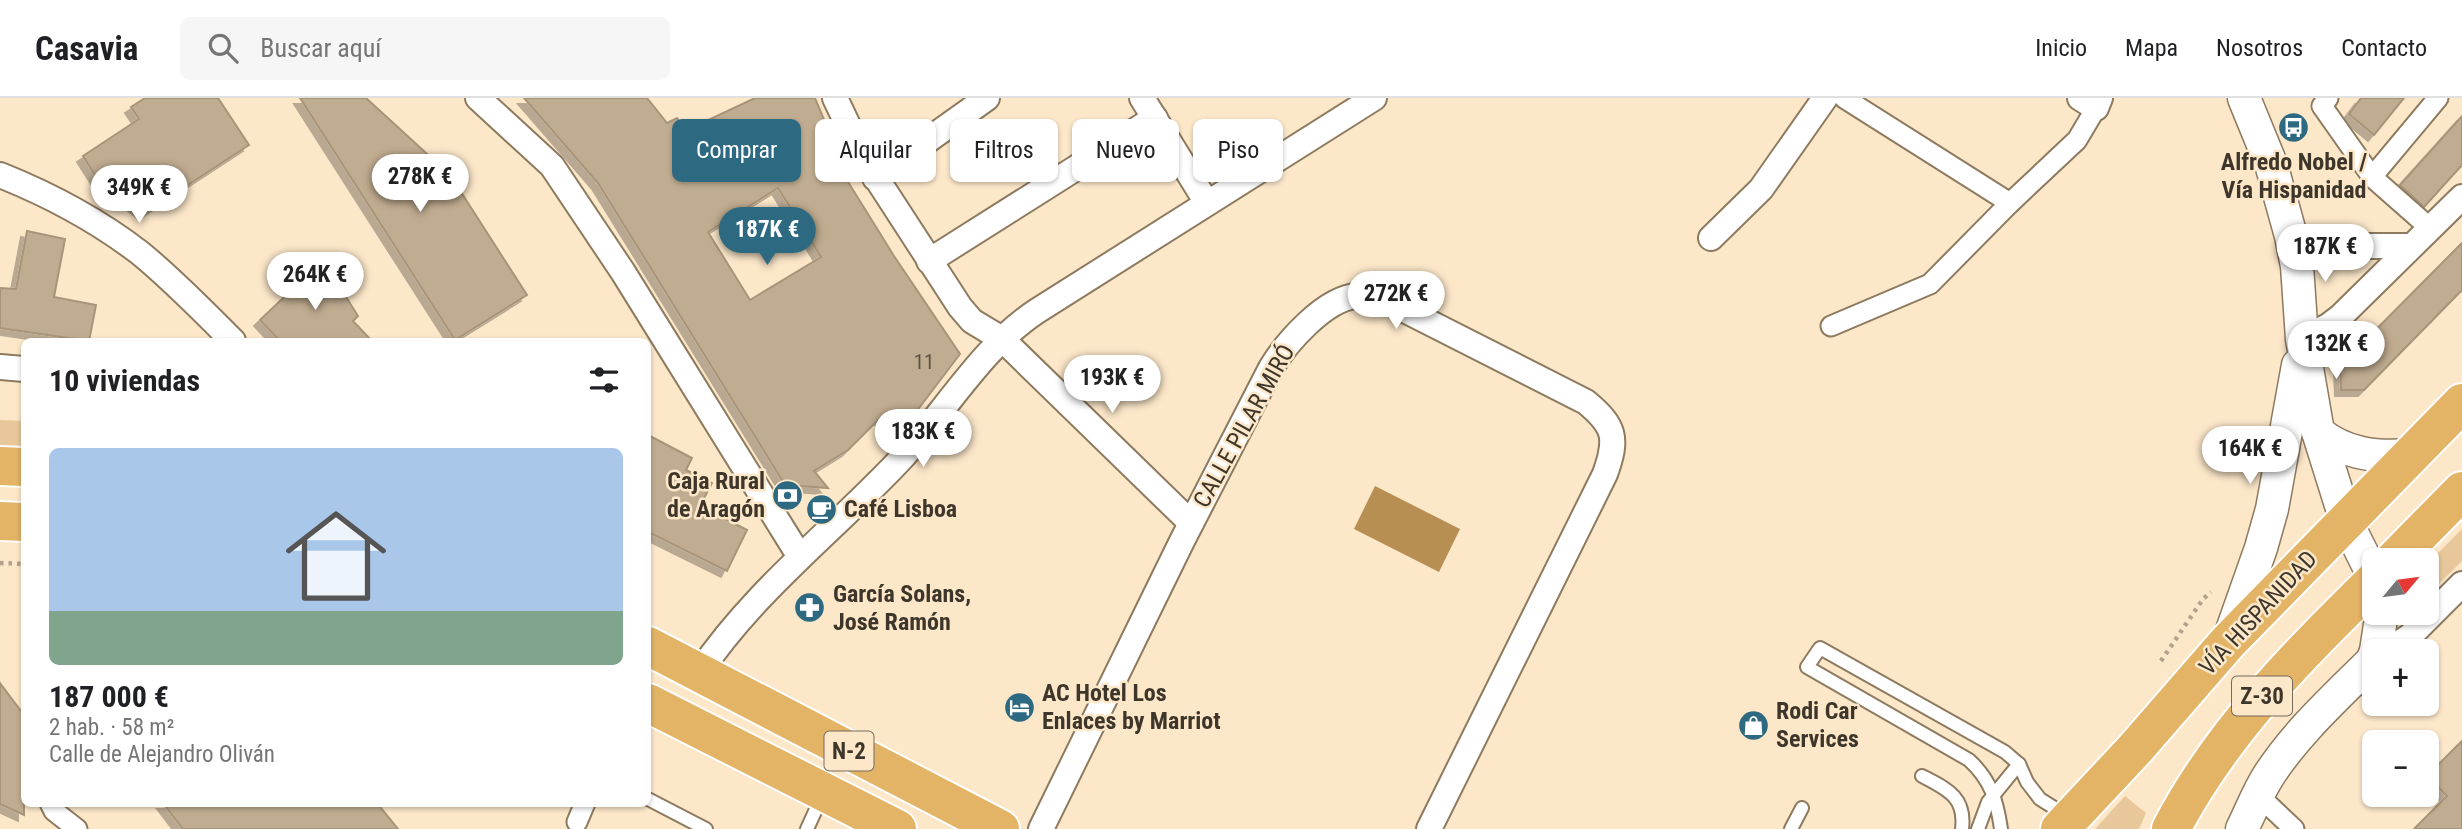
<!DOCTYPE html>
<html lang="es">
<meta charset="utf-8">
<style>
:root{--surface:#fff;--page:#f6f6f6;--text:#202124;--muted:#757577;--line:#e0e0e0;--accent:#2d6980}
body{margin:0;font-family:"Roboto Condensed",sans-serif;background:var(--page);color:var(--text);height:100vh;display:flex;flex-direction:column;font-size:26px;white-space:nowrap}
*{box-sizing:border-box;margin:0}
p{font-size:23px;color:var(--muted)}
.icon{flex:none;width:38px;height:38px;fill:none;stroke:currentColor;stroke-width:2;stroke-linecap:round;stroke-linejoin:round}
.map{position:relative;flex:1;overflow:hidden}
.details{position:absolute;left:21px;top:240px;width:630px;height:469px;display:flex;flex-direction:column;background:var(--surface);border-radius:10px;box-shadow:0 2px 5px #0004}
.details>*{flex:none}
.hud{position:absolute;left:672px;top:21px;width:665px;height:63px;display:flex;gap:14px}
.needle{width:46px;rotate:61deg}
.controls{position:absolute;left:2362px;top:450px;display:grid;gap:14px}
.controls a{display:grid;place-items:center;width:77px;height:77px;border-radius:10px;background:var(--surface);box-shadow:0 2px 5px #0004;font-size:35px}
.price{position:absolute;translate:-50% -60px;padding:0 16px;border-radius:24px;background:#fff;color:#222;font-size:23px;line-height:46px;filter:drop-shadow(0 2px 4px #0008)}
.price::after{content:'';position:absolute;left:50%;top:42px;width:21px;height:16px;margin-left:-10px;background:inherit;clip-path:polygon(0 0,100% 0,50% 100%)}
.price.current{background:var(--accent);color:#fff}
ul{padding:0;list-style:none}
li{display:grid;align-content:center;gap:14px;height:371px;padding:0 28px}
li span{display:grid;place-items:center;height:217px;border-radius:10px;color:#555}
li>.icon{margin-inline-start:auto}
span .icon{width:126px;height:126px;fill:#fffc;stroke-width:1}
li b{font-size:30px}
h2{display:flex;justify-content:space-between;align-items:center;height:84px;padding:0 28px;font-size:30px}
.chip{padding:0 24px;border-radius:10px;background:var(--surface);box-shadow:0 2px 5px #0004;font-size:24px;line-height:63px}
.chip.current{background:var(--accent);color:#fff}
header{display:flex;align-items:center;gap:42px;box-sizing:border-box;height:98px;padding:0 35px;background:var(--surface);border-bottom:2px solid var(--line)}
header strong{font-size:33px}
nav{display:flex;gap:38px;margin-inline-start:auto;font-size:24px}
.search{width:490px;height:63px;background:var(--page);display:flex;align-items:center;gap:18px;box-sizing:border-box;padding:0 24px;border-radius:10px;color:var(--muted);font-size:26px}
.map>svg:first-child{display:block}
</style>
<header>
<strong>Casavia</strong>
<div class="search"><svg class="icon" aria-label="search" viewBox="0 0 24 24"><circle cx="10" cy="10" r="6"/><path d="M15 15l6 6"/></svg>Buscar aquí</div>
<nav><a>Inicio</a><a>Mapa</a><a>Nosotros</a><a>Contacto</a></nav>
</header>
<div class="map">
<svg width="2462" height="731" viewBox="0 0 2462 731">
<defs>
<filter id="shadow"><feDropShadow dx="-6" dy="6" stdDeviation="0" flood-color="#0004"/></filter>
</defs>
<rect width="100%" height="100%" fill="#fce7c9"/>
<g fill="#e8c89a">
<path d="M0,322L24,323V349L0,348Z"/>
<path d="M2462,431V463L2427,498V466Z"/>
<path d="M2125,698L2146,715L2139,731H2095Z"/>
</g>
<path fill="#b78f53" d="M1375,388L1460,431L1439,474L1354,431Z"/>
<g fill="#c0ac90" stroke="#a89579" stroke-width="2" fill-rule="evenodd" filter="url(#shadow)">
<path d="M145,0H218L249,47L145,115L97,80L83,58L139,21L131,9Z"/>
<path d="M300,0H366L450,77L527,197L455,242Z"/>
<path d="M524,0H647L667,25L677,20L685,33L755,0H815L838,55L832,58L894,158L960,256L900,335L880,320L848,352L814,373L828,390L785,387L598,85ZM778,90L821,159L750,202L708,134Z"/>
<path d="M2361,0H2404L2374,37L2349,16Z"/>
<path d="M2462,18V67L2424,109L2400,87Z"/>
<path d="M27,133L65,141L54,199L96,207L89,243L0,230V190L16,191Z"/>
<path d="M2462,145V192L2364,292H2341L2340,268Z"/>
<path d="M323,162L358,218L353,223L372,243H280L260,222Z"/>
<path d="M648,337L692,360L686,372L712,385L700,408L747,432L727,473L648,434Z"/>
<path d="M0,585L24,617V717L0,706Z"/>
<path d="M2462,643V731H2414L2447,698L2427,678Z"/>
<path d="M163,705H377L398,731H183Z"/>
</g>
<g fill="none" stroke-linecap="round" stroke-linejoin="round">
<defs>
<g id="service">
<path d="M1922,678C1947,691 1966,699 1962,731"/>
<path d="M648,701L706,731"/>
<path d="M807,731L823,696"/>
<path d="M1791,731L1802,710"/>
<path d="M1978,731L1988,704L2019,666"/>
<path d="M2001,731C1997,703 1991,682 1969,662L1807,569L1820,550L2005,654L2019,666L2027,684L2040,701L2056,711L2069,714"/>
</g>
<g id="pedestrian">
<path d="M1844,0L2010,105"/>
<path d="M2328,0L2322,8L2372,79L2431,131"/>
<path d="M2372,79L2438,0"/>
<path d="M1831,228L1930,186L2010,105L2077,42L2096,10"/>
<path d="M2258,697L2294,731"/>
<path d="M50,705L54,713L77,731"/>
<path d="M577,724L585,705"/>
</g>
<g id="minor">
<path d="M478,0L552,68L623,174L800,459"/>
<path d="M835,0L864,61L960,209L972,223L1002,241L1191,425"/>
<path d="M1142,0L1207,105"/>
<path d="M2080,0L2096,10L2100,0"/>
<path d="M0,77C50,97 97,122 140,155C173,182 203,213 233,243"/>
<path d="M875,80L987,0"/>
<path d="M2291,138L2360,148H2411"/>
<path d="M1711,140L1761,91L1825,0"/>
<path d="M929,163L1155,20"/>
<path d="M2302,241L2328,228L2340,219L2462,99"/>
<path d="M0,269L24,271"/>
<path d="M2387,553L2410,538L2462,486"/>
<path d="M699,575C754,493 833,433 900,362C946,313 981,250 1037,213L1374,0"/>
<path d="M1041,731L1182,443L1271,270C1286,245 1325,200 1357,198C1367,197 1376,200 1385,202L1586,304C1615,328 1618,340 1605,376L1429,731"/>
</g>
<g id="tertiary">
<path d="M2244,0L2271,66L2291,138L2297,168L2302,241L2318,334L2346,423L2375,481"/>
<path d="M2318,334C2344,356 2376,360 2410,357"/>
<path d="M2230,538L2261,450L2272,411L2298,267"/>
<path d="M2376,553L2382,514"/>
<path d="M2242,731C2251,713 2258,694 2269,677C2297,634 2336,599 2372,563L2375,556"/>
</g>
<g id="trunk">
<path d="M0,368L24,369"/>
<path d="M0,423L24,424"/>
<path d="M2394,462L2462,393"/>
<path d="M648,548L1000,731"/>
<path d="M648,605L897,731"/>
<path d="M2060,731L2135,651L2228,544L2462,305"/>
<path d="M2171,731C2223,632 2296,560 2375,482"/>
</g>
</defs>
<use href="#service" stroke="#8d7a5f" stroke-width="16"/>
<use href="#pedestrian" stroke="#8d7a5f" stroke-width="23"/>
<use href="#minor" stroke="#8d7a5f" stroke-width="28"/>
<use href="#tertiary" stroke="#8d7a5f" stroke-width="35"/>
<use href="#trunk" stroke="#fff" stroke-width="42"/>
<g stroke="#b3a38c" stroke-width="4.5" stroke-dasharray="3.5 5" stroke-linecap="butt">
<path d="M0,465L24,466"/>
<path d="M2161,563L2203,501L2211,494"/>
</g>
<use href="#service" stroke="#fff" stroke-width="12"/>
<use href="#pedestrian" stroke="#fff" stroke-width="19"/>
<use href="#minor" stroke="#fff" stroke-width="24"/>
<use href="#tertiary" stroke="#fff" stroke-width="32"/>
<use href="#trunk" stroke="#e3b466" stroke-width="38"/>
</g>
<defs>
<symbol id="bus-disc" viewBox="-11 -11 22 22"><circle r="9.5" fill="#2d6980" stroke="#fce7c9"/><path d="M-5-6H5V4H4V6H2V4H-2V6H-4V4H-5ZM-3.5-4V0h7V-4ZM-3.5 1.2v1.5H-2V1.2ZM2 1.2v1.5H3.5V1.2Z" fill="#fff"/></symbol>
<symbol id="bank-disc" viewBox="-11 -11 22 22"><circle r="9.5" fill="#2d6980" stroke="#fce7c9"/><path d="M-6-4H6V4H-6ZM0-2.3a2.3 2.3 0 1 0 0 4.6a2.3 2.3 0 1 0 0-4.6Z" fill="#fff"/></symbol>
<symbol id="cafe-disc" viewBox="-11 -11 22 22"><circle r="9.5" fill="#2d6980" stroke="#fce7c9"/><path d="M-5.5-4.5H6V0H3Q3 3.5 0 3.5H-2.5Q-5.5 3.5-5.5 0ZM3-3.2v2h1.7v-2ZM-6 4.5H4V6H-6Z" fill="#fff"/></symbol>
<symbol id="pharmacy-disc" viewBox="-11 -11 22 22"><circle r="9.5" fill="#2d6980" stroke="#fce7c9"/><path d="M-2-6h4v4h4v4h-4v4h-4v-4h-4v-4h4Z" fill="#fff"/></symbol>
<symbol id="hotel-disc" viewBox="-11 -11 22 22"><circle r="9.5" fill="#2d6980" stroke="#fce7c9"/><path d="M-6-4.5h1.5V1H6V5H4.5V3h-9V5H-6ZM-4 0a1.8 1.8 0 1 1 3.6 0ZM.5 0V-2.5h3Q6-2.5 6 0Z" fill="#fff"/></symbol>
<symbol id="shop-disc" viewBox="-11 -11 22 22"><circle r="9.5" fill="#2d6980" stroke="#fce7c9"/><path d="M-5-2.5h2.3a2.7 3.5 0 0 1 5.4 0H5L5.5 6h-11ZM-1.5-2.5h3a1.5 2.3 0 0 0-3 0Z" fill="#fff"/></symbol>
</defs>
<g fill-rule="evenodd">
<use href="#bus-disc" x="2276" y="12" width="35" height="35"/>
<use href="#bank-disc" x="770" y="380" width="35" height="35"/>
<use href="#cafe-disc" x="804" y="394" width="35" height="35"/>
<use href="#pharmacy-disc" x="792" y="492" width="35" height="35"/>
<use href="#hotel-disc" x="1002" y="592" width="35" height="35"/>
<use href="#shop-disc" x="1736" y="610" width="35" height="35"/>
</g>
<g text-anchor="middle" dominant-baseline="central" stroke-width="5" stroke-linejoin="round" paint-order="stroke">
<g font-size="21" fill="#5e5444">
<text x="924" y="264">11</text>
</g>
<g fill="#fce7c9" stroke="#776b5a" stroke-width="2">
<rect x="2232" y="578.5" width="60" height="39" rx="5"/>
<rect x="824.5" y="633.5" width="49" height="39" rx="5"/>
</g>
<g font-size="23" font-weight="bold" fill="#3e362a">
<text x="2262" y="598">Z-30</text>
<text x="849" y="653">N-2</text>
</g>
<g font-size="24" font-weight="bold" fill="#3e362a" stroke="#fce7c9" text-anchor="start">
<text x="2294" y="64" text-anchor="middle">Alfredo Nobel /<tspan x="2294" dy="28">Vía Hispanidad</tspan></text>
<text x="765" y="383" text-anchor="end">Caja Rural<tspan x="765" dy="28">de Aragón</tspan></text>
<text x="844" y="411">Café Lisboa</text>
<text x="833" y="496">García Solans,<tspan x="833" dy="28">José Ramón</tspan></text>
<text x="1042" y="595">AC Hotel Los<tspan x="1042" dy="28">Enlaces by Marriot</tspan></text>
<text x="1776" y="613">Rodi Car<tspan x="1776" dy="28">Services</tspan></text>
</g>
<g font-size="24" fill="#3e362a" stroke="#fce7c9">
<text transform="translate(1244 328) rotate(-61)">CALLE PILAR MIRÓ</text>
<text transform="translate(2258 515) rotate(-47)">VÍA HISPANIDAD</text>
</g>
</g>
</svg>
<div class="controls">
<a><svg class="needle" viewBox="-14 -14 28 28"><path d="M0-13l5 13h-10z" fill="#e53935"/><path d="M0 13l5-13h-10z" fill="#757577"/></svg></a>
<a>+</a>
<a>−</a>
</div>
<b class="price" style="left:420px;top:116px">278K €</b>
<b class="price" style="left:139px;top:127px">349K €</b>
<b class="price current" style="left:767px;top:169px">187K €</b>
<b class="price" style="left:2325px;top:186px">187K €</b>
<b class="price" style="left:315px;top:214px">264K €</b>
<b class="price" style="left:1396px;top:233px">272K €</b>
<b class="price" style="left:2336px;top:283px">132K €</b>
<b class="price" style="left:1112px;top:317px">193K €</b>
<b class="price" style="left:923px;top:371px">183K €</b>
<b class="price" style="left:2250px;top:388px">164K €</b>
<div class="hud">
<a class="chip current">Comprar</a>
<a class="chip">Alquilar</a>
<a class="chip">Filtros</a>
<a class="chip">Nuevo</a>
<a class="chip">Piso</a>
</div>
<section class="details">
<h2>10 viviendas<svg class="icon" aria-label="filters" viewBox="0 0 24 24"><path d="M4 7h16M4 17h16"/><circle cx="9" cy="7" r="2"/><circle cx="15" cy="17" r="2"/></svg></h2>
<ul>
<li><span style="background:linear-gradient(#a9c7e8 75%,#7fa58c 0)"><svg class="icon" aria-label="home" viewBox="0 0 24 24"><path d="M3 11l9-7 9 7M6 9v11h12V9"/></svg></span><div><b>187 000 €</b><p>2 hab. · 58 m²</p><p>Calle de Alejandro Oliván</p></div></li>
</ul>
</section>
</div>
